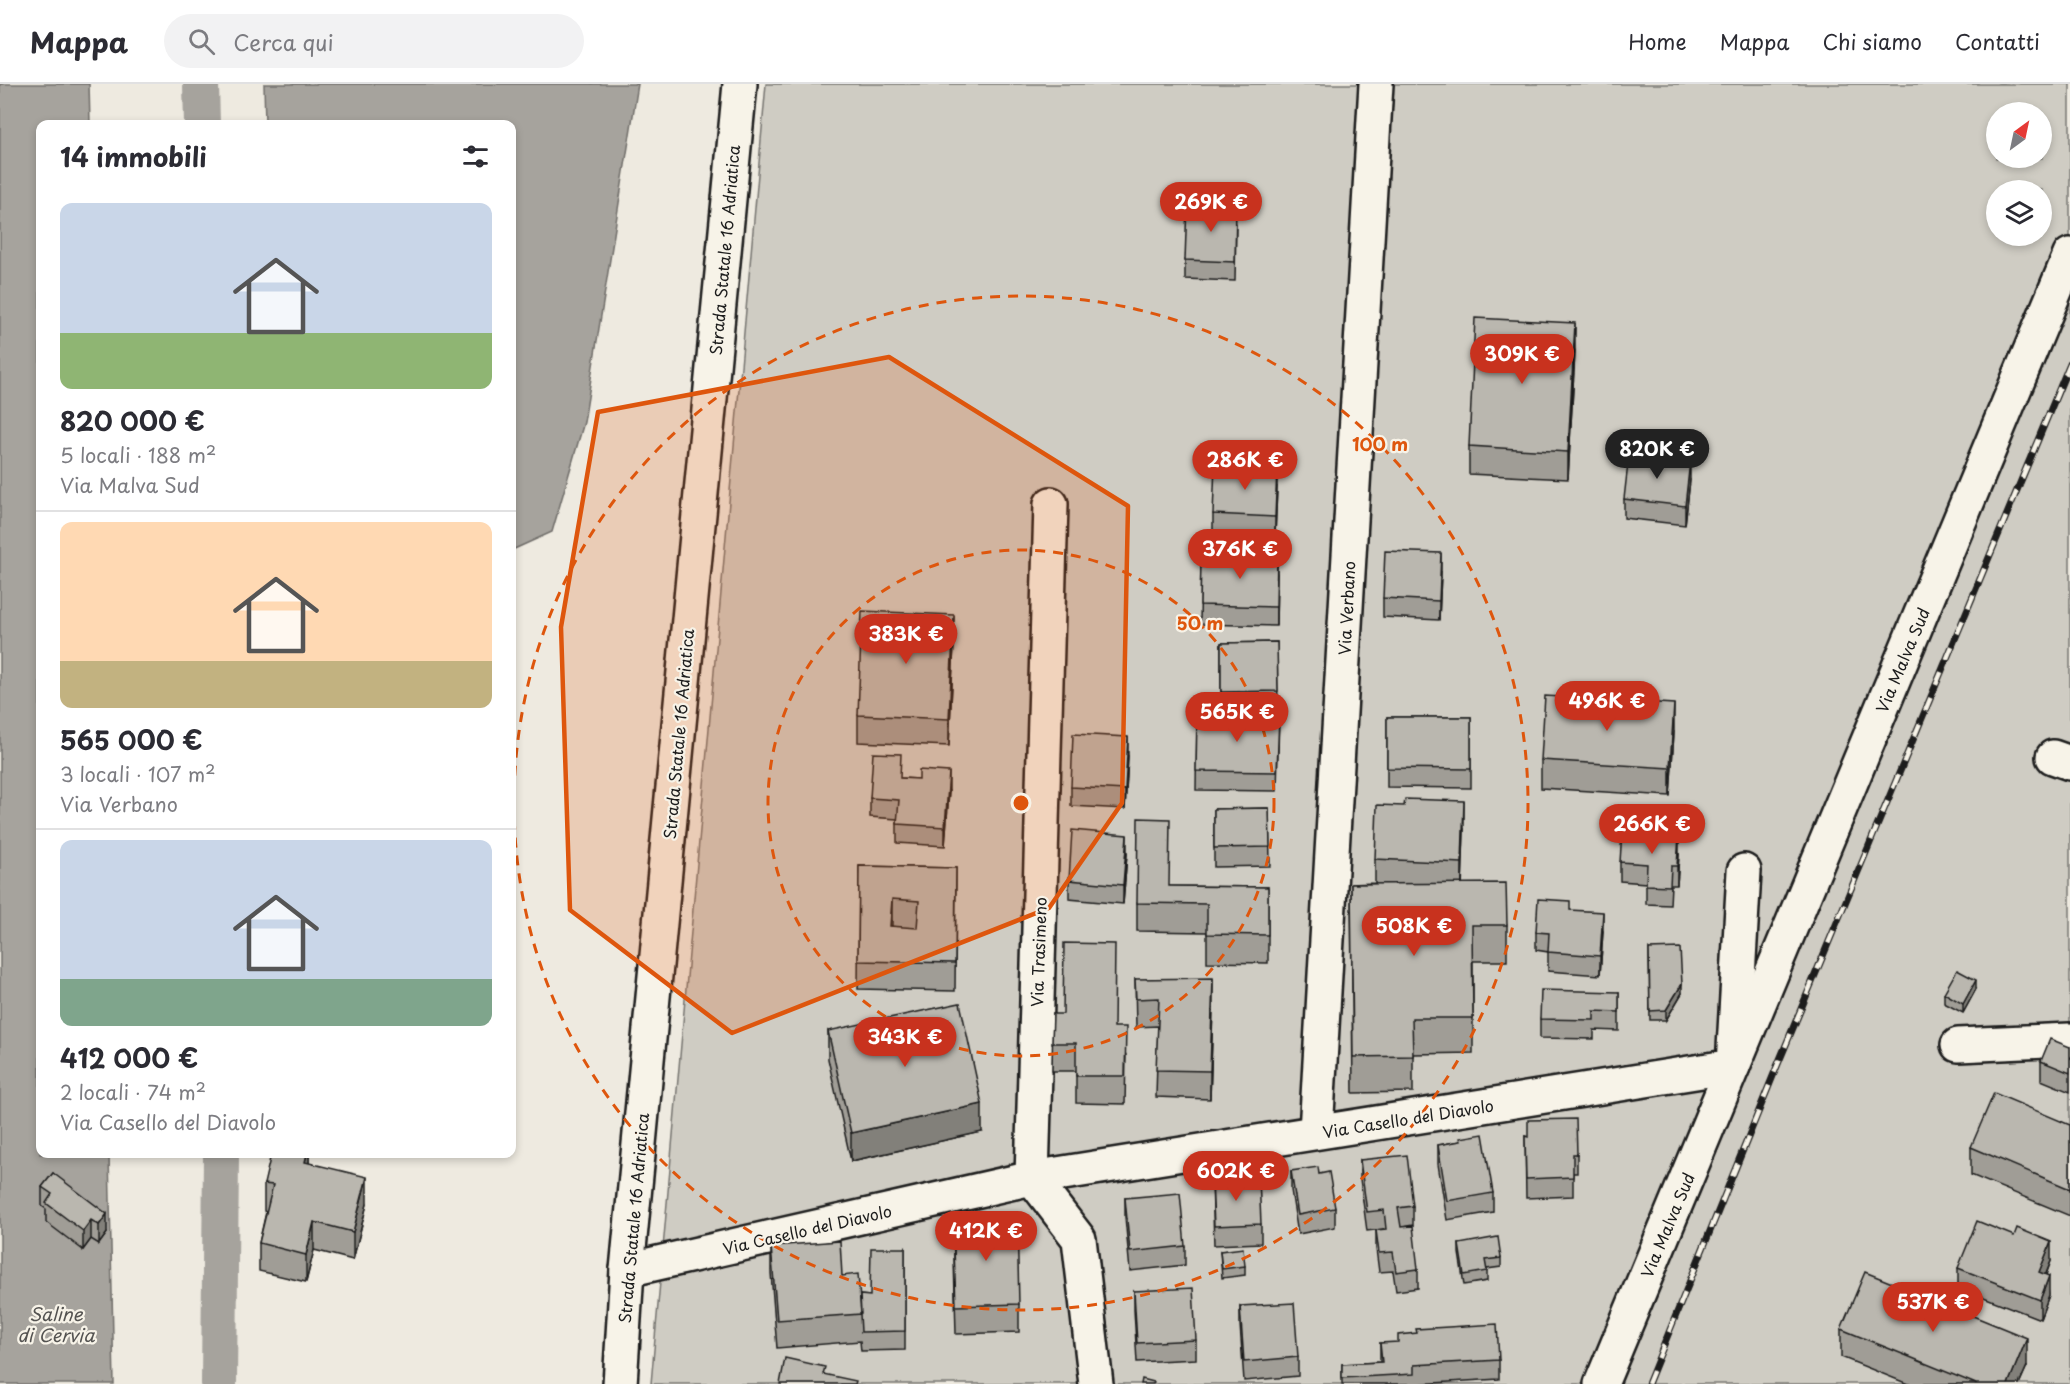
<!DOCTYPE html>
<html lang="it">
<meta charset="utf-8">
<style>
:root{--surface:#fff;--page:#f2f2f3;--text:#2b2b33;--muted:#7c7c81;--line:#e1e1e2;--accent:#c8321e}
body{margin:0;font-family:"Playpen Sans",sans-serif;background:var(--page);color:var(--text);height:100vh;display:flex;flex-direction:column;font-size:22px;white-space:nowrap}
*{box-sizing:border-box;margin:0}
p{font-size:20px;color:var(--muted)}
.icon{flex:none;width:33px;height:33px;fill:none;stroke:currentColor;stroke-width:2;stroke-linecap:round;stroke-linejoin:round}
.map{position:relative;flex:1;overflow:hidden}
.panel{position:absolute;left:36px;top:36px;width:480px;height:1038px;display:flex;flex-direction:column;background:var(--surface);border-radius:12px;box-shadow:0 3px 9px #0003}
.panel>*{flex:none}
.needle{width:39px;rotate:33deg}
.fabs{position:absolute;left:1986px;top:18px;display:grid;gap:12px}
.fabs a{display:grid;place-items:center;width:66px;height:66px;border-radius:50%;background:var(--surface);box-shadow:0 3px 9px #0003;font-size:30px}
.price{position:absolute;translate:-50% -51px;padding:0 14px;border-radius:21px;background:var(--accent);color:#fff;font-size:20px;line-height:39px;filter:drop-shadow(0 2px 3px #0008)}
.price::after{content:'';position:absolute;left:50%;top:36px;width:18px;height:14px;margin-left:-9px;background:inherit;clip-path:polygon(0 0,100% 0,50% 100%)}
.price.current{background:#222;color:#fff}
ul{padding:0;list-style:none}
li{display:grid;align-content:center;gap:12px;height:318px;padding:0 24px}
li+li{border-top:2px solid var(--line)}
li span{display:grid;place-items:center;height:186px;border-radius:12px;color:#555}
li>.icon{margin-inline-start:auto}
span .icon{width:108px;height:108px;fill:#fffc;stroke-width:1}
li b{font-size:26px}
h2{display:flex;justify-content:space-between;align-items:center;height:72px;padding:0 24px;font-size:26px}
header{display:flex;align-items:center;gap:36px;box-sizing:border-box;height:84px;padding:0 30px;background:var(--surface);border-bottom:2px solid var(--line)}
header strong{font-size:28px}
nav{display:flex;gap:33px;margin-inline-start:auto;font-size:21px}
.search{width:420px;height:54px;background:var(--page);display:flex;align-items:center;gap:15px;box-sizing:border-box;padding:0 21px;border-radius:33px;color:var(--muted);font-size:22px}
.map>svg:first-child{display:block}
</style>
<header>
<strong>Mappa</strong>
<div class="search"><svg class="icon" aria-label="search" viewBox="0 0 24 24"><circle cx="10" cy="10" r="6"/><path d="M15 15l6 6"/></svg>Cerca qui</div>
<nav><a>Home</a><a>Mappa</a><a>Chi siamo</a><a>Contatti</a></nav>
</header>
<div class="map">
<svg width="2070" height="1300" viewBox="0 0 2070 1300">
<rect width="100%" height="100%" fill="#eeeae0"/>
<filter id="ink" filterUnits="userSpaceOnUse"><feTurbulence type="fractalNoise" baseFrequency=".0167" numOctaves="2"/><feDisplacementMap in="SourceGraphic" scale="12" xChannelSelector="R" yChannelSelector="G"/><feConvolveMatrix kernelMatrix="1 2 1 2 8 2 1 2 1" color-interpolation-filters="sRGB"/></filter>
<g filter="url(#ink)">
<path fill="#cfccc3" stroke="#767470" stroke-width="1.5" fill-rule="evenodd" d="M766,0H2070V1300H651ZM1996,28H2042V74H1996ZM1996,106H2042V152H1996Z"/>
<g fill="#a6a39d" stroke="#6f6d69" stroke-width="1.5">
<path d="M0,0H89L90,40H40V1070H109L114,1300H0Z"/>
<path d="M264,0H638L584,338L552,448L512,466V40H265Z"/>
</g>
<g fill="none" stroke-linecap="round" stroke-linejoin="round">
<g stroke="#a6a39d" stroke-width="36">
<path d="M201,0L202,40"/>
<path d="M219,1300L221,1070"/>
</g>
<defs>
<g id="minor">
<path d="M1051,420L1032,1094L1079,1155L1096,1300"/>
<path d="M2053,673L2070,679"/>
<path d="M1958,961L2070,956"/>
<path d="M1316,1048L1376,0"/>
<path d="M627,1186L1032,1094L1733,982L1744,787"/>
<path d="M1601,1300L2070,171"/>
</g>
<path id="major" d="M620,1300L627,1186L740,0"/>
</defs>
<use href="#minor" stroke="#1c1c1c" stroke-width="38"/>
<use href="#major" stroke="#1c1c1c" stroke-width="38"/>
<use href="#minor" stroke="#f7f3e8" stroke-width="33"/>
<use href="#major" stroke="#f7f3e8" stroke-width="33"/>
<defs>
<path id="rail" d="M1648,1300L1773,992L2070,279"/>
</defs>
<use href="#rail" stroke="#1c1c1c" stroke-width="7"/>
<use href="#rail" stroke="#f7f3e8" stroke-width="4.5" stroke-dasharray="14" stroke-linecap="butt"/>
</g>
<g fill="#a09d96" stroke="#1c1c1c" stroke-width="1.5">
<path d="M1236,140L1235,197L1185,195V176Z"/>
<path d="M1575,267L1568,395L1469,390V362Z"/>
<path d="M1690,396L1685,441L1624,434V415Z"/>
<path d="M1277,403L1275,452L1213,449V430Z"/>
<path d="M1201,477L1220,478L1277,489L1276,542L1200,540Z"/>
<path d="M1441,488L1439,536L1383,533V514Z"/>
<path d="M1277,558L1278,626L1221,627V559Z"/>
<path d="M954,559L949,662L858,658V631Z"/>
<path d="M1197,630L1279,631L1277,707L1196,706Z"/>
<path d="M1387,633H1471V704L1387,703Z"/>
<path d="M1674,648L1670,712L1541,704V676Z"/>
<path d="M1128,672L1125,725L1071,722V703Z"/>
<path d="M901,694L919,695L949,707L945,762L897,759V735L870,733V714Z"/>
<path d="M1269,724L1270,782L1214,783V725Z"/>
<path d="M1464,745L1462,799L1507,841V877H1473V969L1413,970V1008L1353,1009L1351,800L1375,799V775Z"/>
<path d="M1127,770L1123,820L1069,815V796Z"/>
<path d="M1679,770L1677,801H1671L1670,821L1646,820V799L1620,797V778Z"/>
<path d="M859,782L956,784L955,907L858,905Z"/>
<path d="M1169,802L1268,803V879L1207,878V848L1137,847V819Z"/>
<path d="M1570,826L1603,847L1600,891L1548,887V868L1536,866V848Z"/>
<path d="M1649,865L1682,909L1666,936H1650Z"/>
<path d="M1135,895L1213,922L1210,1015L1156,1013L1158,942L1136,943Z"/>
<path d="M1976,905L1963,929L1944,919V909Z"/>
<path d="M1619,908V947L1594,946V955L1540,954V935Z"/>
<path d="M1053,930L1114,943L1126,971L1125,1020L1076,1019V987H1052Z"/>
<path d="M828,947L982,1048L851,1077L828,975Z"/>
<path d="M2070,963V1008L2041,996V977Z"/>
<path d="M2070,1041V1132L1971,1091V1063Z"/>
<path d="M1525,1052L1577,1070V1089H1573V1112L1526,1114Z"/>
<path d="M1460,1057L1493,1109V1128L1447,1136L1438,1080V1061Z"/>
<path d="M309,1070V1079L367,1120L353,1176L314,1166L306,1198L259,1187V1159L266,1128L264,1127V1100Z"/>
<path d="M1360,1076L1413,1122V1141L1401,1143L1418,1185V1204L1396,1207L1393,1187L1379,1188L1376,1165V1146L1384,1145L1367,1147L1360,1095Z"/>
<path d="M1291,1087L1319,1090L1335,1124V1143L1298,1150L1291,1106Z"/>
<path d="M53,1089L107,1149L99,1160L91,1155L83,1166L46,1138V1125L42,1122V1103Z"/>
<path d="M1212,1095L1261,1140V1159L1214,1161Z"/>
<path d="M1125,1114L1185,1162V1181L1130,1187L1125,1133Z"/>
<path d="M953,1136L1019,1220V1248L956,1250Z"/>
<path d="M1459,1160L1501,1174V1183L1487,1185V1197L1464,1201L1459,1169Z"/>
<path d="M771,1162L842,1192L860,1211L870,1212L905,1164V1266L861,1267L860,1257L777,1264L771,1189Z"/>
<path d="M1220,1167L1245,1182V1191L1222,1194Z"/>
<path d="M2051,1177L2046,1191L2049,1211L2040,1235L1958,1203V1184Z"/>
<path d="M1134,1207L1196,1256V1275L1137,1278L1134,1226Z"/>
<path d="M1240,1222L1298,1273V1292L1244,1297L1240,1241Z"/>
<path d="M1841,1245L2027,1282L2019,1300H1908L1841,1273Z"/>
<path d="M1380,1259L1499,1276V1295L1416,1300H1342V1280L1380,1278Z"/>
</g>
<g fill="#82807a" stroke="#1c1c1c" stroke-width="1.5">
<path d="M1575,239V267L1568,395V368Z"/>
<path d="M1690,377V396L1685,441V422Z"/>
<path d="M1277,384V403L1275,452V433Z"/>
<path d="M1441,469V488L1439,536V517Z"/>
<path d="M1277,470V489L1276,542V523Z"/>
<path d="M954,531V559L949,662V635Z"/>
<path d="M1674,620V648L1670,712V684Z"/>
<path d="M1128,653V672L1125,725V706Z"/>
<path d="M949,688V707L945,762V743Z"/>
<path d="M1464,717V745L1462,806V779Z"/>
<path d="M1127,751V770L1123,820V801Z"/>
<path d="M1679,751V770L1677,801V782Z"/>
<path d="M892,815V843L890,842Z"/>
<path d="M1603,828V847L1600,891V872Z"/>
<path d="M1213,894V922L1210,1015V987Z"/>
<path d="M1976,896V905L1963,929V920Z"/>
<path d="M1682,900V909L1666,936V926Z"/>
<path d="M982,1020V1048L851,1077V1049Z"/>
<path d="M307,1070H309V1088L305,1078Z"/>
<path d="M367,1093V1120L353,1176V1148Z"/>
<path d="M107,1130V1149L99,1160V1141Z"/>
<path d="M91,1136V1155L83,1166V1147Z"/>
<path d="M314,1138V1166L306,1198V1171Z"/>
<path d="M2051,1158V1177L2039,1207V1188Z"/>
<path d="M2049,1192V1211L2040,1235V1216Z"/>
<path d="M2027,1254V1282L2019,1300H2008Z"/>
</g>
<g fill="#bab7af" stroke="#1c1c1c" stroke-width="1.5" fill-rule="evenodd">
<path d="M1187,120L1236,121L1235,178L1185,176Z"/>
<path d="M1475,234L1575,239L1568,368L1469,362Z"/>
<path d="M1629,371L1690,377L1685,422L1624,415Z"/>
<path d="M1215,381L1277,384L1275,433L1213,430Z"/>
<path d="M1385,467L1441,469L1439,517L1383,514Z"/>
<path d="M1220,468L1277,470L1276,523L1200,521L1201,477L1220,478Z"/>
<path d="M862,527L954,531L949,635L858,631Z"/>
<path d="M1277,558L1278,607L1221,608V559Z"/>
<path d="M1545,612L1674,620L1670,684L1541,676Z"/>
<path d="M1197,630L1279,631L1277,688L1196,687Z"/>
<path d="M1387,633H1471V685L1387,684Z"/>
<path d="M1073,650L1128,653L1125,706L1071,703Z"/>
<path d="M873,669L901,670L900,694L919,695V686L949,688L945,743L897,740L899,716L870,714Z"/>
<path d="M1405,715L1464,717L1462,779L1375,775L1377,721L1404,722Z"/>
<path d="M1269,724L1270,763L1214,764V725Z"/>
<path d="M1138,734L1170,735L1169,802L1268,803V851L1207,850V820L1137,819Z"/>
<path d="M1072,746L1127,751L1123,801L1069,796Z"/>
<path d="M1622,748L1679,751L1677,782H1671L1670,802L1646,801L1647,780L1620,778Z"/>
<path d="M859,782L956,784L955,879L858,877ZM892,815L919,817L917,844L890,842Z"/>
<path d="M1506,799L1507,841H1472L1473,934H1412L1413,972L1353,973L1351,800Z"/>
<path d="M1538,815L1570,817V826L1603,828L1600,872L1548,868L1549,849L1536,848Z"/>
<path d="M1064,859L1115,860L1114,943H1126L1125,992H1076V959H1052L1053,930H1063Z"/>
<path d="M1680,864L1682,900L1666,926L1650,927L1649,865Z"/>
<path d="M1957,886L1976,896L1963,920L1944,909Z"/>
<path d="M1213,894L1210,987L1156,986L1159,914L1136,915L1135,895Z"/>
<path d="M1541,906L1619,908V928L1594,927V936L1540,935Z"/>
<path d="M960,919L982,1020L851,1049L828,947Z"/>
<path d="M2050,955L2070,963V989L2041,977Z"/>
<path d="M1994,1009L2070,1041V1105L1971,1063Z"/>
<path d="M1576,1035L1577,1070H1573V1093L1526,1095L1525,1052L1528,1053V1036Z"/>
<path d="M1483,1050L1493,1109L1447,1117L1438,1061L1461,1057L1460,1054Z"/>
<path d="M271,1070H307L305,1078L367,1093L353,1148L314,1138L306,1171L259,1159L273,1101L264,1100Z"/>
<path d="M1407,1071L1413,1122L1398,1124L1401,1143L1413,1142L1418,1185L1396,1188L1393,1168L1379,1169L1376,1146L1386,1145L1384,1126L1367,1128L1360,1076Z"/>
<path d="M1318,1083L1319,1090L1329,1088L1335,1124L1298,1131L1291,1087Z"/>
<path d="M53,1089L107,1130L99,1141L91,1136L83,1147L46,1119L52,1110L42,1103Z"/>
<path d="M1259,1093L1261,1140L1214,1142L1212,1095Z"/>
<path d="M1180,1109L1185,1162L1130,1168L1125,1114Z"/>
<path d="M1017,1134L1019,1220L956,1222L953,1136Z"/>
<path d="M1977,1137L2014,1152L2017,1144L2051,1158L2039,1188L2049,1192L2040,1216L1958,1184Z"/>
<path d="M1498,1153L1501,1174L1485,1176L1487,1187L1464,1191L1459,1160Z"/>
<path d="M840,1157L842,1192L858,1190L861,1230L777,1236L771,1162Z"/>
<path d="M871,1164H905V1247L861,1248L860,1230H861L860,1211L870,1212Z"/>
<path d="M1243,1164L1245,1182L1222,1185L1220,1167Z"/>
<path d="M1865,1188L2027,1254L2008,1300H1976L1841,1245Z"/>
<path d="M1193,1204L1196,1256L1137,1259L1134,1207Z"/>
<path d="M1294,1219L1298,1273L1244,1278L1240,1222Z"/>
<path d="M1497,1240L1499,1276L1414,1281V1290L1342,1294V1280L1382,1278L1380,1259L1398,1258V1251L1417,1249L1416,1245Z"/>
<path d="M785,1274L825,1283L823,1290L856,1297L855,1300H780Z"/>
<path d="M1142,1295L1154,1298L1153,1300H1141Z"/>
</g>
</g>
<path fill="#de560d" fill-opacity="0.2" stroke="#de560d" stroke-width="4.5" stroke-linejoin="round" d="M889,273L1128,422L1122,719L1049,824L732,949L570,826L561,543L598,328Z"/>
<g fill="none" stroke="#de560d" stroke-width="3" stroke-dasharray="10 8">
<circle cx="1021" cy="719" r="253"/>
<circle cx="1021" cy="719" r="507"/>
</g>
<g text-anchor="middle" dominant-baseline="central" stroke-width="4.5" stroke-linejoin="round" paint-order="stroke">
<g font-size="16" fill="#1c1c1c" stroke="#f7f3e8">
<text transform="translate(724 166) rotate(-85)">Strada Statale 16 Adriatica</text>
<text transform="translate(1346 524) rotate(-87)">Via Verbano</text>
<text transform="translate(1902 576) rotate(-67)">Via Malva Sud</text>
<text transform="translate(678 650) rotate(-85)">Strada Statale 16 Adriatica</text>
<text transform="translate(1038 868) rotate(-88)">Via Trasimeno</text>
<text transform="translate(1408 1034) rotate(-9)">Via Casello del Diavolo</text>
<text transform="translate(633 1134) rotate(-85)">Strada Statale 16 Adriatica</text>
<text transform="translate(1667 1141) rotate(-67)">Via Malva Sud</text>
<text transform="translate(807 1145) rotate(-13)">Via Casello del Diavolo</text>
</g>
<g font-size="18" font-style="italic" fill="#535250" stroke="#f7f3e8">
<text x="56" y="1229">Saline<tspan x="56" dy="21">di Cervia</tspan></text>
</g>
</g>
<circle cx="1021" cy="719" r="9" fill="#de560d" stroke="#f7f3e8" stroke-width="3"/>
<g font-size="18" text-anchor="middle" font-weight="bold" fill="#de560d" stroke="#f7f3e8" stroke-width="4.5" stroke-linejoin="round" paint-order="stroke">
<text x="1380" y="367">100 m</text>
<text x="1200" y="546">50 m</text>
</g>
</svg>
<div class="fabs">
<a><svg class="needle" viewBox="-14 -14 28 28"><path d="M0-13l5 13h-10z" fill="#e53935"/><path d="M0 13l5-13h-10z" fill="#7c7c81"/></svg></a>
<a><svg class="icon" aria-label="layers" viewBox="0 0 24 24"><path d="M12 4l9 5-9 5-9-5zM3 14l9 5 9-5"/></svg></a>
</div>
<b class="price" style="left:1211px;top:149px">269K €</b>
<b class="price" style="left:1522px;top:301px">309K €</b>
<b class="price current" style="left:1657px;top:396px">820K €</b>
<b class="price" style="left:1245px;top:407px">286K €</b>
<b class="price" style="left:1240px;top:496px">376K €</b>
<b class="price" style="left:906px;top:581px">383K €</b>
<b class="price" style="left:1607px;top:648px">496K €</b>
<b class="price" style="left:1237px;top:659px">565K €</b>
<b class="price" style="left:1652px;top:771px">266K €</b>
<b class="price" style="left:1414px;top:873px">508K €</b>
<b class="price" style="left:905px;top:984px">343K €</b>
<b class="price" style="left:1236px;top:1118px">602K €</b>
<b class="price" style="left:986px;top:1178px">412K €</b>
<b class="price" style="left:1933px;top:1249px">537K €</b>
<section class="panel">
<h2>14 immobili<svg class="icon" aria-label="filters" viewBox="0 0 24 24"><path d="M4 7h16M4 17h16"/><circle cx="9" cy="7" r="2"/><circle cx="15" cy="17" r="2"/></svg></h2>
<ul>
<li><span style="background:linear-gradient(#c9d6e8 70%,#8fb573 0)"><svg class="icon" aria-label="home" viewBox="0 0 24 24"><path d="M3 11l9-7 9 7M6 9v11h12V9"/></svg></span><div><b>820 000 €</b><p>5 locali · 188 m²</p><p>Via Malva Sud</p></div></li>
<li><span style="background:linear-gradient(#ffd9b3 75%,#c2b280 0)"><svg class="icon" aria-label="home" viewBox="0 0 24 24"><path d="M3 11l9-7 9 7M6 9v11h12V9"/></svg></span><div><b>565 000 €</b><p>3 locali · 107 m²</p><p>Via Verbano</p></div></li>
<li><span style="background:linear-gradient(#c9d6e8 75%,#7fa58c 0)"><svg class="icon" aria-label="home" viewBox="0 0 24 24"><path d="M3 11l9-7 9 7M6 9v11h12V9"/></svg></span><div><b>412 000 €</b><p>2 locali · 74 m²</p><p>Via Casello del Diavolo</p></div></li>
</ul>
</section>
</div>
